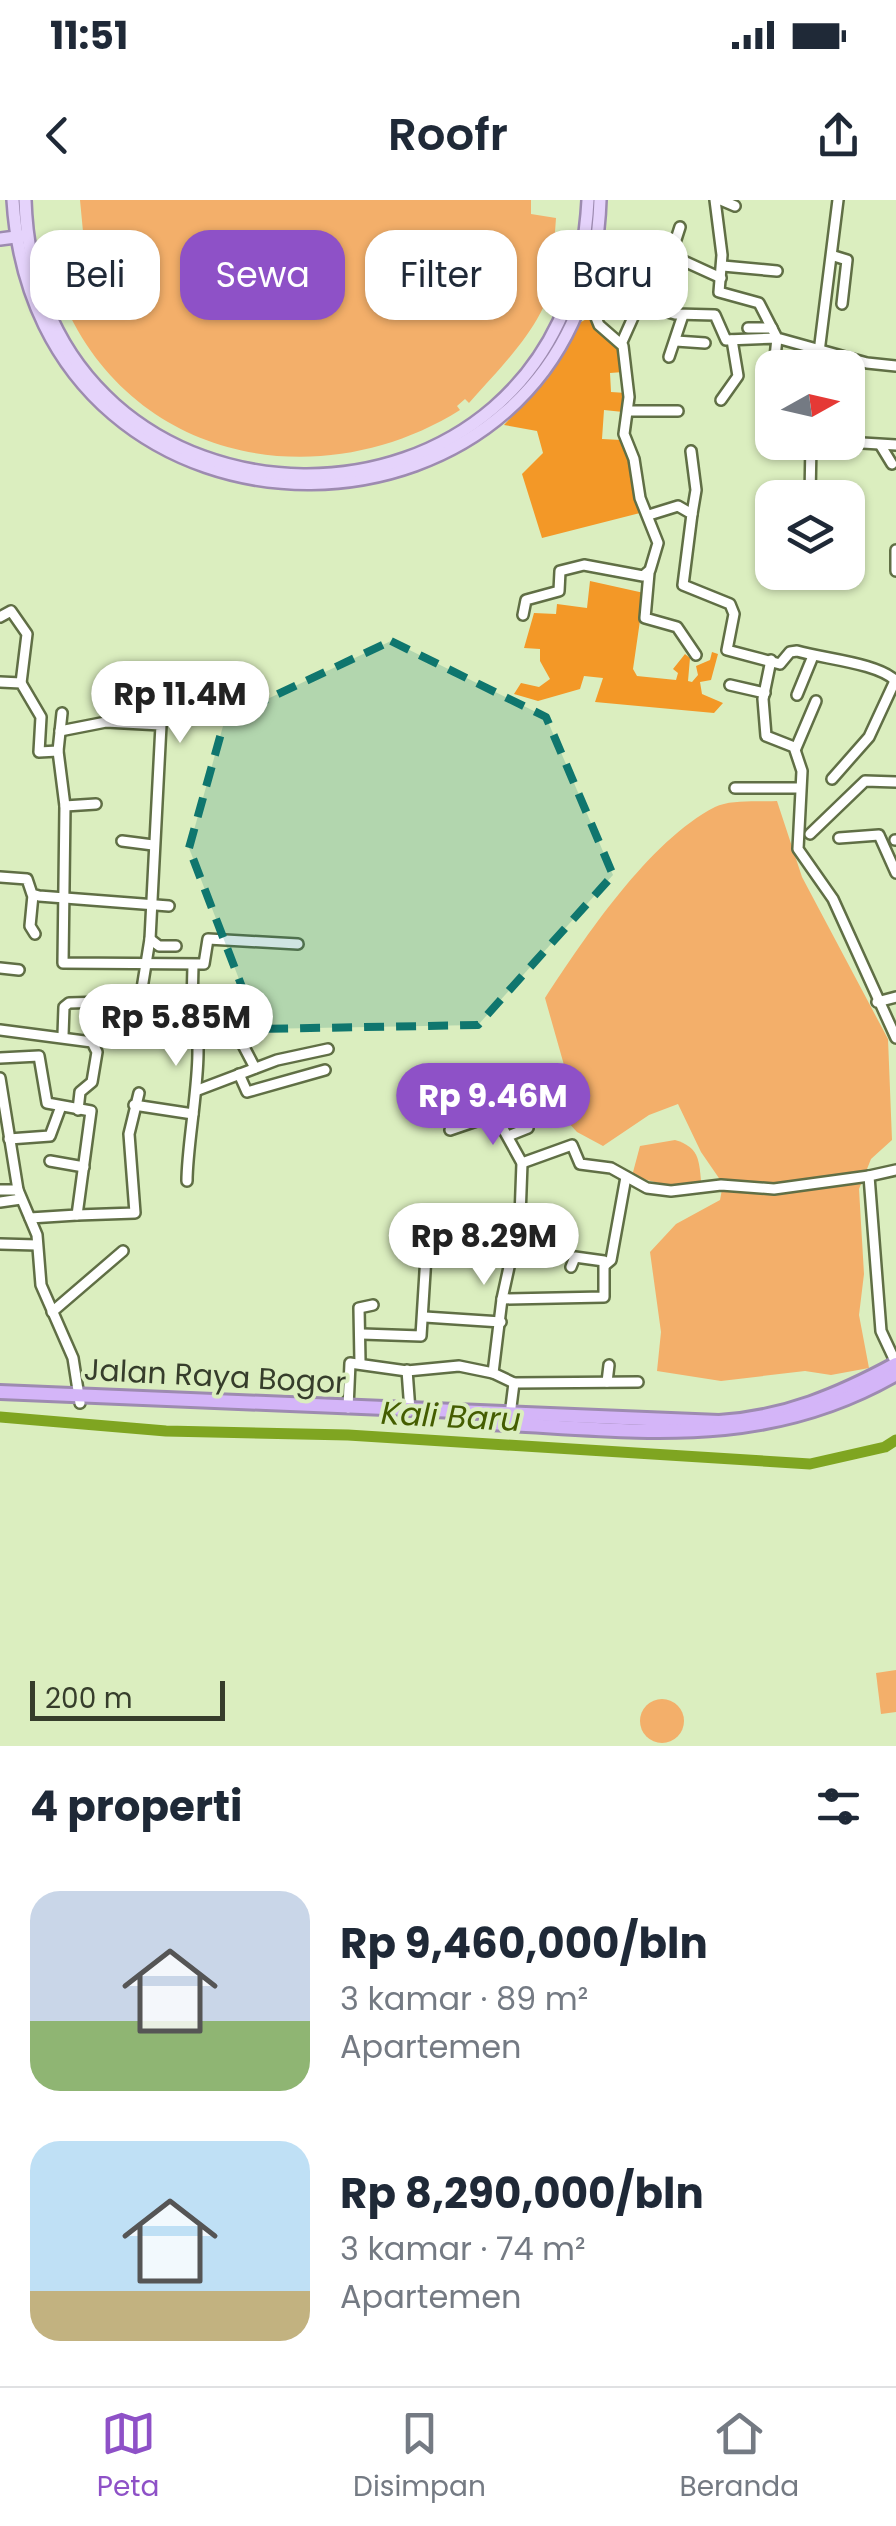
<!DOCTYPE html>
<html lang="id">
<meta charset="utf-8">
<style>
:root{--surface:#fff;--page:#f6f6f7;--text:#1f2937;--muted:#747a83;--line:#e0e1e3;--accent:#8e51c7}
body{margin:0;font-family:Poppins,sans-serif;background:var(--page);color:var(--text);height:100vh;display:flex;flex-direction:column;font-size:38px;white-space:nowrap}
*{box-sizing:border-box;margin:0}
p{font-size:32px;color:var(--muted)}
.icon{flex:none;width:55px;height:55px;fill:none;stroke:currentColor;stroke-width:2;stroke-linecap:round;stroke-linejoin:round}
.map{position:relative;height:1546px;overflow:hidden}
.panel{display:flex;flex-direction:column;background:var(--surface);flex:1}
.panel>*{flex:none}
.top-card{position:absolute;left:30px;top:30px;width:838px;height:90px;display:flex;gap:20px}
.needle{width:65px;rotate:82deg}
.buttons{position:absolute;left:755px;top:150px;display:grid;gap:20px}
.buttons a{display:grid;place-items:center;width:110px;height:110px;border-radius:20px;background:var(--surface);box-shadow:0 2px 8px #0004;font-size:50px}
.scale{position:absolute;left:30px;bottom:25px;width:195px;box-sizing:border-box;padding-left:10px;border:5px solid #363d2b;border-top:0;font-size:28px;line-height:35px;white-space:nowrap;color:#363d2b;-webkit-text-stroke:8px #dbeebf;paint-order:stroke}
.price{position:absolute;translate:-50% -85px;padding:0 22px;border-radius:35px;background:#fff;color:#222;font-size:32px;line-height:65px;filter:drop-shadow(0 2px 5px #0008)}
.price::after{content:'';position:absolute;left:50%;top:60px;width:30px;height:22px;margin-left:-15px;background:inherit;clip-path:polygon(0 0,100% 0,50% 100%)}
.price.on{background:var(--accent);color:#fff}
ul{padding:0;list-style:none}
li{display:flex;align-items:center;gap:30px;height:250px;padding:0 30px}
li span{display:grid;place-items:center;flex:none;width:280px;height:200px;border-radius:30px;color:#555}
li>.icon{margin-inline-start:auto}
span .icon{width:120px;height:120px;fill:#fffc;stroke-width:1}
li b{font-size:42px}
h2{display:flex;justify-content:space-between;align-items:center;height:120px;padding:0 30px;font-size:42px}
.chip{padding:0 35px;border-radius:30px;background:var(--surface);box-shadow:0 2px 8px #0004;font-size:35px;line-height:90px}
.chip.on{background:var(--accent);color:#fff}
.status{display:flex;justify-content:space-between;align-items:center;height:70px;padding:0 50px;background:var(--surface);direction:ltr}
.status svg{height:28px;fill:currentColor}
header{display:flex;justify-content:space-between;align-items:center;height:130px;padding:0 30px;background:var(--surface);font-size:45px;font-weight:600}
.menu{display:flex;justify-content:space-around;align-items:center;height:140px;border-top:2px solid var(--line);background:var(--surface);font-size:28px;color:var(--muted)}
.menu a{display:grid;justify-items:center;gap:5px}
.menu .on{color:var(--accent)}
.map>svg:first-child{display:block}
</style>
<div class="status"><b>11:51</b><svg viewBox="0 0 49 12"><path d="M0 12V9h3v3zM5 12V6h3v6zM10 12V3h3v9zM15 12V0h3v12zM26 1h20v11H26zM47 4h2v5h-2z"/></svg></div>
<header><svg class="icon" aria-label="back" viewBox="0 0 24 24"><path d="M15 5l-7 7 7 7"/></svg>Roofr<svg class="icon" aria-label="share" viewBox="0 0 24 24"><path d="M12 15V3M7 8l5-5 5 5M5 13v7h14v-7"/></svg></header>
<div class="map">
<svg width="896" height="1546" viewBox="0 0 896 1546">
<rect width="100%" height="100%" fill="#dbeebf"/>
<g fill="#f3af6a">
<path d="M80,0H531V14L556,18L555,32L567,33C551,117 523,143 469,203L465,199L457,206L460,210C326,294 145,266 70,116C65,106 70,102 64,89L95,77L84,42Z"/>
<path d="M777,601L802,677L888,839L892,940L871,959L859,989L864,1074L859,1115L869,1168L831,1175L805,1171L721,1181L657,1171L661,1132L650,1052L676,1024L720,1000L723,984L701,952L678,904L649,915L603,946L577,932L554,907L564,865L545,798C585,737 649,641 715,607C731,599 760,602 777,601Z"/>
<path d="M675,940C698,947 699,958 701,981L681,989L632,976L640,946Z"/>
<path d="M896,1470V1512L881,1514L876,1473Z"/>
<circle cx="662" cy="1521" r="22"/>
</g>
<g fill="#f39827">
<path d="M592,116L598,131L618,146L623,172L610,173L611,192L626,193L623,212L604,210L602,239L621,240L631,263L640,313L542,338L522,274L543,253L537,231L504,225L548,178L581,122Z"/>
<path d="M590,381L644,393L633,469L637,476L676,480L678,473L673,469L685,454L690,458L688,481L692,482L698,475L696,466L710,460L712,452L718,454L711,480L700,482L702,494L723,503L714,513L595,502L603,478L584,476L580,489L538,501L514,494L521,483L539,487L550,479L540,461V449L524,448L534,413L556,414L557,404L587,408Z"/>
</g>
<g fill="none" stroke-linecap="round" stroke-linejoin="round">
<path stroke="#7fa521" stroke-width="11" d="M0,1217L166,1231L348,1235L810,1264L885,1247L896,1240"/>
<defs>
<g id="minor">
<path d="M715,0L722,55L719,92L759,103L777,138L867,163L896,166"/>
<path d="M721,0L735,6"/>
<path d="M597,38L653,47L721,78"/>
<path d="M834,56L847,60L842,104"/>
<path d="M723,66L777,71"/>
<path d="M590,101L639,104"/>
<path d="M642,104L671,55L680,27"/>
<path d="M748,128H772"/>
<path d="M676,141L705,143"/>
<path d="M622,142L639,104L675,114L715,115L726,140L777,138L774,167"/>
<path d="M669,157L683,115"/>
<path d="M817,168L838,0"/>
<path d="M721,200L738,176L732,140"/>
<path d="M628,211H678"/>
<path d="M846,242L896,245"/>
<path d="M881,246L892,264"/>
<path d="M691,251L696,290L692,314"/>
<path d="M810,298L811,242"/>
<path d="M649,315L678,306L692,314L683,385L730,404L734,414L727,450L780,464L790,452L797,451C824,459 878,463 896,481"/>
<path d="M896,350V371"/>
<path d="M649,373L645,418L677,427L696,455"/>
<path d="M523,415L526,400L559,391L560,371L584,365L643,376L650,370L658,343L640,298L634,259L624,234L629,197L623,146L599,125L584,88"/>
<path d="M0,417L11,411L27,434L21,483"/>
<path d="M771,460L763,499L766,536L794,547L802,571L798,649L833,699L896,838"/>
<path d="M0,482L21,483L41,517L39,552L58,551"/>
<path d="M730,485L765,493"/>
<path d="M797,495L813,456"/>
<path d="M62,513L58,551L65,606L63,763L204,764L208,739L298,744"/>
<path d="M60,531L106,522L161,525L150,739L140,801"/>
<path d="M796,548L816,501"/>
<path d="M832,579L869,537L895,481"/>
<path d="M735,588H800"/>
<path d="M65,606L96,604"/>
<path d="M810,634L865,581L896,582"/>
<path d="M839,638L879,635L896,673"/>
<path d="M895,640H896"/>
<path d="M122,641L153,645"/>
<path d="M0,677L27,679L32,694L39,696L169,706"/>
<path d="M33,695L30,726L35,734"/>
<path d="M150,739L159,746H176"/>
<path d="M0,768L19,770"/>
<path d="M877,802L896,797"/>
<path d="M157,805V839"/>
<path d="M192,806L193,765"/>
<path d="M235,807L237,823L233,826L255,868"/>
<path d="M116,820L121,803"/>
<path d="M0,830L92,842L97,852L92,882L80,892L78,910"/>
<path d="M63,835L64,807L69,803L140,801L143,805L192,806C208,848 187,934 187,981"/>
<path d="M195,836L233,826"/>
<path d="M0,858L39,856L47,903L91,911L77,1015L30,1018"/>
<path d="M239,874L247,892L325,870"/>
<path d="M0,878L18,990L37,1035L41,1085L73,1158L80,1203"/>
<path d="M198,890L277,860L328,849"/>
<path d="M451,904L486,898L522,963L520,1017L502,1099L493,1173L514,1183L510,1215"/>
<path d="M134,905L193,914"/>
<path d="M450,930L494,915"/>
<path d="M508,936L528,928"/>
<path d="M9,939L50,936L60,909"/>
<path d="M50,961L84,967"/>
<path d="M522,963L572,945L580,964L611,968L647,988L671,991L721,985L774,989L869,976"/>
<path d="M896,970L869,976L881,1131L896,1163"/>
<path d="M0,990H18"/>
<path d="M0,1002L21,999"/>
<path d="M77,1015L135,1013L129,934L139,893"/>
<path d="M0,1044L37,1045"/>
<path d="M605,1065L611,1060L626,977"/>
<path d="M502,1099L604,1097V1061L575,1057L571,1067"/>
<path d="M52,1112L123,1051"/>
<path d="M425,1117L501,1122"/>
<path d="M362,1134L421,1136L426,1056L441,1052"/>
<path d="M360,1162L359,1108L373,1105"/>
<path d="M407,1170L410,1211"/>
<path d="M607,1182L609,1165"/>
<path d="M514,1183L638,1182"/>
<path d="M348,1208L350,1163L407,1171L459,1166L493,1173"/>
</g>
<g id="major">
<path d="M13,0C37,383 588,373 600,0"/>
<path d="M25,0C36,361 569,372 588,0"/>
<path d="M0,39L23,36"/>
</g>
<g id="highway">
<path d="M0,1192L719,1222C784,1218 839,1195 896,1164"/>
<path d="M489,1223C636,1230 763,1251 896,1174"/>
</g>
</defs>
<use href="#minor" stroke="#606f45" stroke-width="14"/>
<use href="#major" stroke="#9d8bb0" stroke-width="16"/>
<use href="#highway" stroke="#9d8bb0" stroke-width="18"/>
<use href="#minor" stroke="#fff" stroke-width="9"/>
<use href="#major" stroke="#e5d3fb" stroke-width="11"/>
<use href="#highway" stroke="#d4b5f8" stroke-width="12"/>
</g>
<path fill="#0f766e" fill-opacity="0.2" stroke="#0f766e" stroke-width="8" stroke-dasharray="20 12" stroke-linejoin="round" d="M391,441L546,517L613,675L478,825L258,829L189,648L225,519Z"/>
<g text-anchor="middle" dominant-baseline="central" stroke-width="8" stroke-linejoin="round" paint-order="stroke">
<g font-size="30" fill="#363d2b" stroke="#dbeebf">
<text transform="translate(215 1176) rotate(3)">Jalan Raya Bogor</text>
</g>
<g font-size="32" font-style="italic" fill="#445d00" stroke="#dbeebf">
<text transform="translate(451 1216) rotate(3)">Kali Baru</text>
</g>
</g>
</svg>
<div class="buttons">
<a><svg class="needle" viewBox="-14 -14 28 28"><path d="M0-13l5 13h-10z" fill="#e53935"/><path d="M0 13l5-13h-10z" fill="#747a83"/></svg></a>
<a><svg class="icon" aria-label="layers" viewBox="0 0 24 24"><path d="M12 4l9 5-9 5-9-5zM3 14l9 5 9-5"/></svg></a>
</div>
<div class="scale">200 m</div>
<b class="price" style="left:180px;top:546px">Rp 11.4M</b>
<b class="price" style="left:176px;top:869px">Rp 5.85M</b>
<b class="price on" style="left:493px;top:948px">Rp 9.46M</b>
<b class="price" style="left:484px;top:1088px">Rp 8.29M</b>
<div class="top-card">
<a class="chip">Beli</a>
<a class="chip on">Sewa</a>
<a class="chip">Filter</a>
<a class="chip">Baru</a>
</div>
</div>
<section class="panel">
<h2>4 properti<svg class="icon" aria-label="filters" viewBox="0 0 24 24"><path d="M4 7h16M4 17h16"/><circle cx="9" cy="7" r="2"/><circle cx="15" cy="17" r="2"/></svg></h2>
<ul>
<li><span style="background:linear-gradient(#c9d6e8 65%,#8fb573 0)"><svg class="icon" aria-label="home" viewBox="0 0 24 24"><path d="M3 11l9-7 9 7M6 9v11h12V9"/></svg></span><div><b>Rp 9,460,000/bln</b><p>3 kamar · 89 m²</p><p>Apartemen</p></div></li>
<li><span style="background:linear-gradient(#bfe0f5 75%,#c2b280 0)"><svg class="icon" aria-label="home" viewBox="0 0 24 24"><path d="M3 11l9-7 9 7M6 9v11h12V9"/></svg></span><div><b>Rp 8,290,000/bln</b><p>3 kamar · 74 m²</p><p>Apartemen</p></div></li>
</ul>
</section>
<nav class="menu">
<a class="on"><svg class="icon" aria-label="map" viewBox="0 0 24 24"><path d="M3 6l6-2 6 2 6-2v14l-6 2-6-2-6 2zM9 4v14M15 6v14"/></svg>Peta</a>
<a><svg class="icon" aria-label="saved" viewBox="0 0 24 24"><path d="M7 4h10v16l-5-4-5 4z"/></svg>Disimpan</a>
<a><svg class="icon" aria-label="home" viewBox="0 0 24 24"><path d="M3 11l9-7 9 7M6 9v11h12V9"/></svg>Beranda</a>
</nav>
